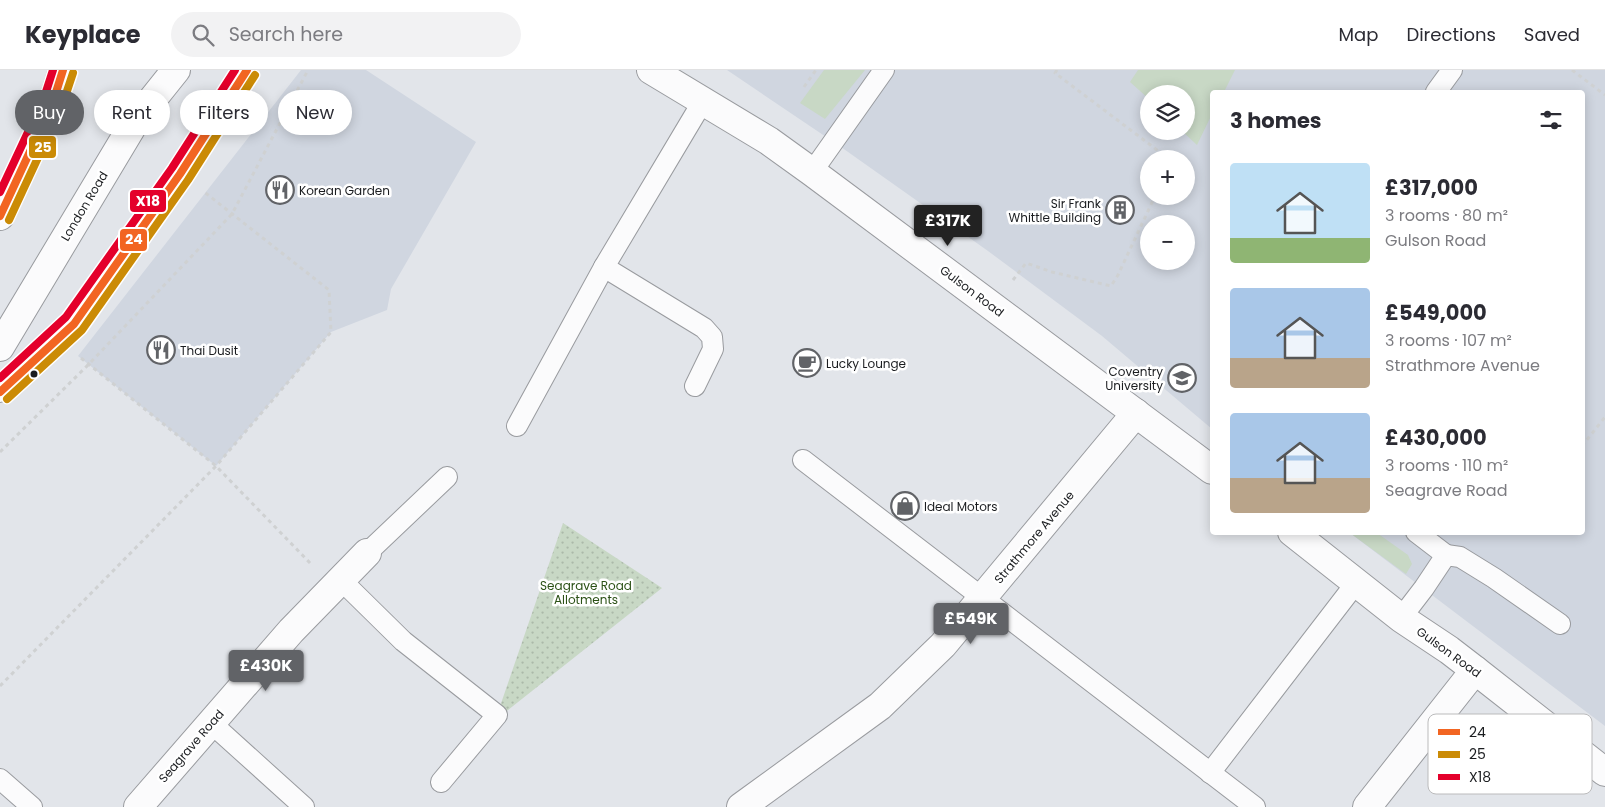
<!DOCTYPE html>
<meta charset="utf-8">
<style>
:root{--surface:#fff;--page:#f2f2f3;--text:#2b2b33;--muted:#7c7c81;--line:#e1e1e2;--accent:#616367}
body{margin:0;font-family:Poppins,sans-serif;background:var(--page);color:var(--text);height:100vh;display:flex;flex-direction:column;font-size:19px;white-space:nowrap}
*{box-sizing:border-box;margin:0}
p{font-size:16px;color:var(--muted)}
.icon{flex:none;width:28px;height:28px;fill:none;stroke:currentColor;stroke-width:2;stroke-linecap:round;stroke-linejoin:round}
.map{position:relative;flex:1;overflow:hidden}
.side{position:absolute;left:1210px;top:20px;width:375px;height:445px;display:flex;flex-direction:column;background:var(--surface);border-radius:5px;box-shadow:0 2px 12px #0003}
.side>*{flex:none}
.banner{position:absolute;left:15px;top:20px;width:475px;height:45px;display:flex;gap:10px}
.fabs{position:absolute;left:1140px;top:15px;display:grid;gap:10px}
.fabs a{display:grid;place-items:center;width:55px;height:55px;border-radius:50%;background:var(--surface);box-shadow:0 2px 12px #0003;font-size:25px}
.price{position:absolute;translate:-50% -42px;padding:0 11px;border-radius:5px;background:var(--accent);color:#fff;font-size:16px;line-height:32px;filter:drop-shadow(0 1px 2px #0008)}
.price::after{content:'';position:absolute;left:50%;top:30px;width:15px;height:11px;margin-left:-8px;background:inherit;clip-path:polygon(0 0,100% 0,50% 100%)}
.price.current{background:#222;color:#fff}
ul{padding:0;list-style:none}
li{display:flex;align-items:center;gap:15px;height:125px;padding:0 20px}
li span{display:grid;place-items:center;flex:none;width:140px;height:100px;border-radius:5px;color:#555}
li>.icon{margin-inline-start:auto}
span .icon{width:60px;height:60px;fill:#fffc;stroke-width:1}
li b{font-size:21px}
h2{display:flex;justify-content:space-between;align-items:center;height:60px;padding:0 20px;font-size:21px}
.tag{padding:0 18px;border-radius:22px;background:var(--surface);box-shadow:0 2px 12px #0003;font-size:18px;line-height:45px}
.tag.current{background:var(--accent);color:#fff}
header{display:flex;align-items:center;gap:30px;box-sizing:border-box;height:70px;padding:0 25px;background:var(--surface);border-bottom:1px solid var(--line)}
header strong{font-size:24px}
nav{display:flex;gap:28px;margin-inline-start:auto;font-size:18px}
.search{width:350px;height:45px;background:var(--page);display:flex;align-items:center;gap:12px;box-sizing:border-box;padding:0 18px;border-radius:28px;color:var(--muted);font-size:19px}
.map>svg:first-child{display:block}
</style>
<header>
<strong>Keyplace</strong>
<div class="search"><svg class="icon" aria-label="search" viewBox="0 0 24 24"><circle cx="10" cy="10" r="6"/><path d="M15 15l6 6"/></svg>Search here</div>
<nav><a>Map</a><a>Directions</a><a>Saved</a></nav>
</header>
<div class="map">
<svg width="1605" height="737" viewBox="0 0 1605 737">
<defs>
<pattern id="garden-dots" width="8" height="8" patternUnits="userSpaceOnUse" patternTransform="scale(1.25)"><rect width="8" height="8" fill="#c8d8c5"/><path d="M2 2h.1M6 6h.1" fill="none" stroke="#abb9a9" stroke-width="1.8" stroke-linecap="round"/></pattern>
</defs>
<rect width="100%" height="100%" fill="#e2e5ea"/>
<g fill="#d0d6e0" fill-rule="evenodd">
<path d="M301,0H366L476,72L391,219L387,240L331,262L216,396L78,286Z"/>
<path d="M727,0H1605V656L1350,463L1582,462V22H1212V359L1102,266L988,181L841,77ZM1149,24H1186V61H1149ZM1149,89H1186V126H1149ZM1149,154H1186V191H1149Z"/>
</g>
<g fill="#c8d8c5">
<path d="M824,0H865L825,49L800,33Z"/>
<path d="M1138,0H1235L1224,22H1212V44L1197,75L1182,61H1186V24H1149V29L1130,12Z"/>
<path d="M1350,463H1377L1408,485L1412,494L1406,504Z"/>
</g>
<path fill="url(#garden-dots)" d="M563,453L662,518L493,652L497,645Z"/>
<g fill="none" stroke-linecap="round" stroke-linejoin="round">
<defs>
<g id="lane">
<path d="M1436,22L1452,0"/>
<path d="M812,102L884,0"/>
<path d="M604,197L704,258L712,267L713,279L695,316"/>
<path d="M0,322L74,254L180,104L247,0"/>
<path d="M517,356L604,197L703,31"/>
<path d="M803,390L1255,737"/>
<path d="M1416,462L1446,485"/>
<path d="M367,483L447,407"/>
<path d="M341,510L403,571L497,645L441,712"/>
<path d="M1401,548L1424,518L1446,485L1460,487L1494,508L1560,554"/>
<path d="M211,653L304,737"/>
<path d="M1210,703L1356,513"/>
<path d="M0,709L32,737"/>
</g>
<g id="street">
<path d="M651,0L769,71L812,102L1212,400"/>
<path d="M1292,462L1401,548L1449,580L1475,600L1605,702"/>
<path d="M138,737L291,561L367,483"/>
<path d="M741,737L880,636L943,575L1136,343"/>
<path d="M1367,737L1475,600"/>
</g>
<g id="highway">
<path d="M0,146L53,32L63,0"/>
<path d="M0,277L136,50L176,0"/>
</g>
</defs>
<use href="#lane" stroke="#999b9f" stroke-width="22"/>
<use href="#street" stroke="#999b9f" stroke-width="30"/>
<use href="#highway" stroke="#999b9f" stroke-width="30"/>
<g stroke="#cfd1d2" stroke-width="3" stroke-dasharray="4 4" stroke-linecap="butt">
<path d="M1057,0L1055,3L1169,89"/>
<path d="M1572,0L1605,25"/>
<path d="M804,17L816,0"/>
<path d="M1013,210L1026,193L1052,202L1111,216L1118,205L1155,126"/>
<path d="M81,288L216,396L311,494"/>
<path d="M1582,376L1605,347"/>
<path d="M0,382L89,294L232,144L308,0"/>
<path d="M0,616L216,396L331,262L329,220L203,121"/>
</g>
<use href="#lane" stroke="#fbfbfc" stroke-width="20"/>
<use href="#street" stroke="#fbfbfc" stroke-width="28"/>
<use href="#highway" stroke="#fbfbfc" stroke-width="28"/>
<defs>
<g id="bus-1">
<path d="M0,146L53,32L63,0"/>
<path d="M0,322L74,254L180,104L247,0"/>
</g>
<g id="bus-2">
<path d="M9,150L62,36L73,3"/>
<path d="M7,329L82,260L188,110L255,5"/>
</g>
<g id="bus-3">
<path d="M0,122L44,28L53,0"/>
<path d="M0,308L66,247L172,98L235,0"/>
</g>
</defs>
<use href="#bus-1" stroke="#fff" stroke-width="11"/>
<use href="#bus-2" stroke="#fff" stroke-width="11"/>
<use href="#bus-3" stroke="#fff" stroke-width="11"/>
<use href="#bus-1" stroke="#f26522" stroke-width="8"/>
<use href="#bus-2" stroke="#cb8b06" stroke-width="8"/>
<use href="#bus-3" stroke="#e4002b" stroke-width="8"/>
</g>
<defs>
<symbol id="restaurant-ring" viewBox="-11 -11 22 22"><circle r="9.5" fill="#fff" stroke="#616367" stroke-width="1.5"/><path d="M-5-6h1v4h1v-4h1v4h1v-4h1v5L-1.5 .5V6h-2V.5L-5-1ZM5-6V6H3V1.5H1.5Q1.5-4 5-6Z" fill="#616367"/></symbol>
<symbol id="building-ring" viewBox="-11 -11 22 22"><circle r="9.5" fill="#fff" stroke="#616367" stroke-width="1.5"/><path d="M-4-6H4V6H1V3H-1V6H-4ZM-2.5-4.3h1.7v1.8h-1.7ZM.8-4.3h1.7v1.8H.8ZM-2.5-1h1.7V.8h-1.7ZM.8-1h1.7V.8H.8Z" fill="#616367"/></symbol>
<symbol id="cafe-ring" viewBox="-11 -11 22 22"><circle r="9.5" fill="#fff" stroke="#616367" stroke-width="1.5"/><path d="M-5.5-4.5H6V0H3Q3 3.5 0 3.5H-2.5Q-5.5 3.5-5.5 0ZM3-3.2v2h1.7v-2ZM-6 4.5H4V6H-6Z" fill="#616367"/></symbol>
<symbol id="university-ring" viewBox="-11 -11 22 22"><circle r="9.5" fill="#fff" stroke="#616367" stroke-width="1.5"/><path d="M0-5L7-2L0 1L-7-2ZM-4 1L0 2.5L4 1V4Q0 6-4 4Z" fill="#616367"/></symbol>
<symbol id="shop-ring" viewBox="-11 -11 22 22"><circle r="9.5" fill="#fff" stroke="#616367" stroke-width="1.5"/><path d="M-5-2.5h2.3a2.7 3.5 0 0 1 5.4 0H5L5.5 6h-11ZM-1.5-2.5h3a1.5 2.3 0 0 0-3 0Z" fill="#616367"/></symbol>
</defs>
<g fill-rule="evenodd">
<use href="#restaurant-ring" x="264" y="104" width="32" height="32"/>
<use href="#building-ring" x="1104" y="124" width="32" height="32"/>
<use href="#restaurant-ring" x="145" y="264" width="32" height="32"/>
<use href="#cafe-ring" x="791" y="277" width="32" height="32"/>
<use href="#university-ring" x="1166" y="292" width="32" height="32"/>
<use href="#shop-ring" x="889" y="420" width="32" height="32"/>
</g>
<circle fill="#1b1d20" stroke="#fff" stroke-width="2" cx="34" cy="304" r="4.5"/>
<g text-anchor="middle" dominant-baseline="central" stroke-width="5" stroke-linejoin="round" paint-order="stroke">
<g font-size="12" fill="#1b1d20" stroke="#fff" text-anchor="start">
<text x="299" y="120">Korean Garden</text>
<text x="1101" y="133" text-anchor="end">Sir Frank<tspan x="1101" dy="14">Whittle Building</tspan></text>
<text x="180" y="280">Thai Dusit</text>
<text x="826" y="293">Lucky Lounge</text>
<text x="1163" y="301" text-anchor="end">Coventry<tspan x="1163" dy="14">University</tspan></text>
<text x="924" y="436">Ideal Motors</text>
</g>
<g font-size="12" fill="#1b1d20" stroke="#fff">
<text transform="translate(84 136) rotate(-59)">London Road</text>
<text transform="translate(972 221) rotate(37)">Gulson Road</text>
<text transform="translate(1034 467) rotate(-50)">Strathmore Avenue</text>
<text transform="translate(1449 582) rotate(36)">Gulson Road</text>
<text transform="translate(191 676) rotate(-49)">Seagrave Road</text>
</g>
<g font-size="12" fill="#2b5116" stroke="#fff">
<text x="586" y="515">Seagrave Road<tspan x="586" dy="14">Allotments</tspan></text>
</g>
</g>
<rect x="1428" y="644" width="164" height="80" rx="8" fill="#fff" stroke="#bbbbbc" stroke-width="1"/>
<rect x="1438" y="659" width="22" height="6" fill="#f26522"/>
<rect x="1438" y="681" width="22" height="7" fill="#cb8b06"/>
<rect x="1438" y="704" width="22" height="6" fill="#e4002b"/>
<g font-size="14" fill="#1b1d20">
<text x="1469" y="667">24</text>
<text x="1469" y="689">25</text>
<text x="1469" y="712">X18</text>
</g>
<g stroke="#fff" stroke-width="2">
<rect x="28" y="65" width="29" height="24" rx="5" fill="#cb8b06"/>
<rect x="129" y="119" width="38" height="24" rx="5" fill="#e4002b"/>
<rect x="119" y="158" width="29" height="24" rx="5" fill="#f26522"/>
</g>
<g font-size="14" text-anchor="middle" font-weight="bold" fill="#fff">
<text x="43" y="82">25</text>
<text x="148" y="136">X18</text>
<text x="134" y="174">24</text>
</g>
</svg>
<div class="fabs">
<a><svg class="icon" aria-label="layers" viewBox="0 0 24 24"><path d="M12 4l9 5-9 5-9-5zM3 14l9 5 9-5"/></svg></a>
<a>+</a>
<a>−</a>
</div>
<b class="price current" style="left:948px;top:177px">£317K</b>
<b class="price" style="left:971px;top:575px">£549K</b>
<b class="price" style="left:266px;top:622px">£430K</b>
<div class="banner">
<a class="tag current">Buy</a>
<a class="tag">Rent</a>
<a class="tag">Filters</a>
<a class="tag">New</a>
</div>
<section class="side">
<h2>3 homes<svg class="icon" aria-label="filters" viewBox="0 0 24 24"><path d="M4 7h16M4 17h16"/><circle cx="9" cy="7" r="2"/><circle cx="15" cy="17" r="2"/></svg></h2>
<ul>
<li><span style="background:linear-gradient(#bfe0f5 75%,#8fb573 0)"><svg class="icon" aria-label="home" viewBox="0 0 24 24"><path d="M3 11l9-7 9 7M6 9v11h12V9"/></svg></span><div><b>£317,000</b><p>3 rooms · 80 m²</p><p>Gulson Road</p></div></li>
<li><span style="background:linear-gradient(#a9c7e8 70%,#b9a48a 0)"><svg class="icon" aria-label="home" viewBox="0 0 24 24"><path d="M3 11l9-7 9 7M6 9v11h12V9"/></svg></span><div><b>£549,000</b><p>3 rooms · 107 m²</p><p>Strathmore Avenue</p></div></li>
<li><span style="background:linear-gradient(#a9c7e8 65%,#b9a48a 0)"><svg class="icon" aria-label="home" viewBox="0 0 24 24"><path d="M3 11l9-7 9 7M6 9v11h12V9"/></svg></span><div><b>£430,000</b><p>3 rooms · 110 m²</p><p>Seagrave Road</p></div></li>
</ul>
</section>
</div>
